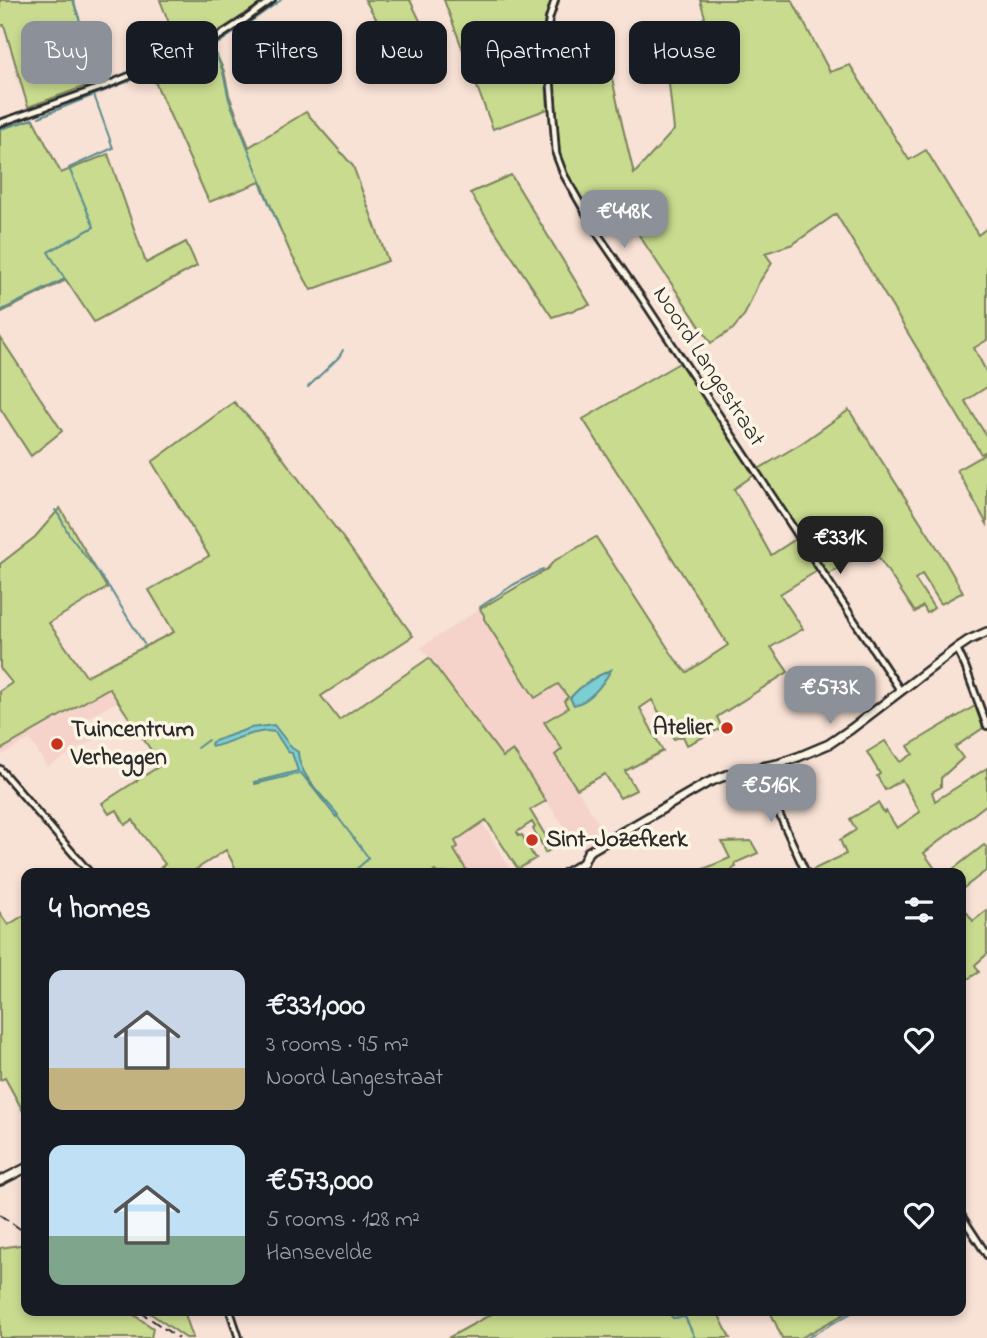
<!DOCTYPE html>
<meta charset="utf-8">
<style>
:root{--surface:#171b24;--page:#20242c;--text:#f1f3f6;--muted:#9ea1a6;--accent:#8c9099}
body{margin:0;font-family:"Indie Flower",sans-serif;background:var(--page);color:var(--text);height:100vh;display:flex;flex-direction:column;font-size:26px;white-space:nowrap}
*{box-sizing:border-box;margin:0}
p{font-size:23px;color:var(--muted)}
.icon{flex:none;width:38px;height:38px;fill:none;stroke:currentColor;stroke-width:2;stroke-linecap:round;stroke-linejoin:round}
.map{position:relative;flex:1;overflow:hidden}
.panel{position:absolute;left:21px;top:868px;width:945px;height:448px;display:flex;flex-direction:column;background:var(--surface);border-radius:14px;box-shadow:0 4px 10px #0003}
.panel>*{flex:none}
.banner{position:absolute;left:21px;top:21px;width:945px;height:63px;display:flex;gap:14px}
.price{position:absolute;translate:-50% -60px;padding:0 16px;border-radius:14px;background:var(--accent);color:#fff;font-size:23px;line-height:46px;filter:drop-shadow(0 2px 4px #0008)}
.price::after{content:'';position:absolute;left:50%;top:42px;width:21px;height:16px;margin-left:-10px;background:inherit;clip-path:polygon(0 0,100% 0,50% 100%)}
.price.on{background:#222;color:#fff}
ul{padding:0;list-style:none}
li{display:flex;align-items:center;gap:21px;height:175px;padding:0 28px}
li span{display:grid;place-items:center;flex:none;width:196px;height:140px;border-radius:14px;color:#555}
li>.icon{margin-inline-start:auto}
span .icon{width:84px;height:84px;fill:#fffc;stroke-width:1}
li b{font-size:30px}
h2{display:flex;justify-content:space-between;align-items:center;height:84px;padding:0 28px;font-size:30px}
.chip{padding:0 24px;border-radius:14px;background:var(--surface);box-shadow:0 4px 10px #0003;font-size:24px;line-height:63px}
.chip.on{background:var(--accent);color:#fff}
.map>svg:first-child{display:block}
</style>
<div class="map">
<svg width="987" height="1338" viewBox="0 0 987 1338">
<rect width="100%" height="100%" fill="#f8e1d5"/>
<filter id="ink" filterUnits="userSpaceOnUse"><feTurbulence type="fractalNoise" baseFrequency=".0143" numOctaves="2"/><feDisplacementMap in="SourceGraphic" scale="14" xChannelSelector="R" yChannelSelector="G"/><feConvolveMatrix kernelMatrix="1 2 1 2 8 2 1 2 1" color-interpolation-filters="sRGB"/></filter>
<g filter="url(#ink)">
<g fill="#f5d3ca">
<path d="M480,609L484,615L558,683L568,697L562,749L555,755L606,835L582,850L546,801L513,751L503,757L421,647Z"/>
<path d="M109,687L118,701L82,721L93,740L47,767L30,739L0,756V750Z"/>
<path d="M482,823L512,872L511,873H464L467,871L454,849V841L480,825Z"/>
</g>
<g fill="#c9db8f" stroke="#7a835d" stroke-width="2">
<path d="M0,0H73L100,81L28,107L4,25L0,26Z"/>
<path d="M160,0H265C237,20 211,38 180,51Z"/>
<path d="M365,0H410L424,29L392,45Z"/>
<path d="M444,0H552L544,25L543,35L548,109L493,129Z"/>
<path d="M700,0H792L830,72L850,65L909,160L926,150L978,235L987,228V340L974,348L987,373V387L965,401L987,437V451L981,454L836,214L793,244L765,253L772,263L758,284L745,314L733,329L711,343L613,196L587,210L565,170L560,157L554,81L590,71L610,69L622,124L634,174L674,130L665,47L705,17Z"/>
<path d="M213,47L224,71L229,95L249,147L306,112L353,166L388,261L311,290L291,254L260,182L209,202L151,73Z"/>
<path d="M33,119L61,173L108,154L146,263L186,242L197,266L94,322L66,280L0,313V129Z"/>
<path d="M511,175L590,305L552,317L470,193Z"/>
<path d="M0,337L62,431L31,456L0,408Z"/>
<path d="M681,362L754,475L734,489L771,555L796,539L817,571L780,594L803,629L771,647L788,672L717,717L722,728L687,745L683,736L674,739L652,700L640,708L663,751L625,771L636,790L620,798L605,774L577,789L555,755L562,749L544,722L568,708L564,701L568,697L558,684L535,698L484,619V615L480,609L547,569L554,561L596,537L675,659L685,671L687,672L728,645L583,419Z"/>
<path d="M234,402L267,437L343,538L413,636L321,696L339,720L429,658L503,757L513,750L546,801L530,810L553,848L545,853L543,849L544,848L533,829L535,827L532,822L517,832L519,836L522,835L534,857L536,858L518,869L486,820L455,841L458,847L454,850L467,871L464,873H437L435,871L431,873H297L294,867L281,873H238L226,850L192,872V873H154L165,864L141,833L133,820L125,825L117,810L109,814L102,803L161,765L109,688L0,750V691L12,683L0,668V564L35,537L60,508L107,588L49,623L86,676L174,632L149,590L209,556L152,462Z"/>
<path d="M849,410L938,549L963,592L941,604L922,574L915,579L934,608L927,613L923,606L915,612L873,549L828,574L757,470L802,443Z"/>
<path d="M987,453V524L957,470Z"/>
<path d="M975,706L983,728L955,747L963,758L941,778V787L932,792L935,801L987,768V804L924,853L938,873H812L810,871L846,854L840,840L856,830L850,819L878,803L884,813L886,811L897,828L920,812L902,780L885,790L877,776L880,774L867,752L885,741L900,762L913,754L908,746Z"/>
<path d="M751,841L758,853L735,863L736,867L732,869L733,873H694L730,858L722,842Z"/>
<path d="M984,845L987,848V870L961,890V873H948Z"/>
<path d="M961,904L973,921L987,910V954L975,965L979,972L961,983Z"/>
<path d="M0,913L8,925L26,914V1109L23,1111L5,1078L0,1080Z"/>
<path d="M26,1244V1311H128L153,1328L151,1338H0V1248Z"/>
<path d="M147,1311H184L193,1338H186Z"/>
<path d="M497,1311H717L730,1338H448Z"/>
<path d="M770,1311H850L801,1338H782Z"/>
</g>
<g fill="#7dced3" stroke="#5c8d90" stroke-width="2">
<path d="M611,670C603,684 591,701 574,705L570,698C581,685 596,676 611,670Z"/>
<path d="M274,725L292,748L298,752C299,776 324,797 338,815L336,817L301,773L255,784L254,782L298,771L292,753L288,752L275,732C258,728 233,741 216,746H212L211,744L212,742L250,728Z"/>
</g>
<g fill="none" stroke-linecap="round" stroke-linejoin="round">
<g stroke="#5c8d90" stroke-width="2">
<path d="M73,0L99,80"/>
<path d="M239,30L281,0"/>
<path d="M213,47L223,72L229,100L279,227"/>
<path d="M213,47L235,32"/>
<path d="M39,117L207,50"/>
<path d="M0,129L33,119"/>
<path d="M0,311L65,279L48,252L94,227L69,168L113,148L94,95"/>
<path d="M308,387L339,357L343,350"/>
<path d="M55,510C62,518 64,527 70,536L109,587L144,644"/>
<path d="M480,607L513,585L543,569"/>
<path d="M197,748L208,740"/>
<path d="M337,816L368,857V859L352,873"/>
<path d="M667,1311L673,1318L685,1317L695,1338"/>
<path d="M807,1338L855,1311"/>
</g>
<defs>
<g id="street">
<path d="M555,0L549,19L547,35L556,154L564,175L599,236L641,297L900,690"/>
<path d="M0,123L105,86L209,43L247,18L272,0"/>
<path d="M957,649L965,666L987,726"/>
<path d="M761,768L765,783L806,873"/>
<path d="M0,769L90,873"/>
<path d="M961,1215L987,1255"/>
<path d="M230,1311L239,1338"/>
</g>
<g id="secondary">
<path d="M566,873L583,863L588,852L707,783L732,773L778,764L798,757L829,744L851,729L957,648L969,640L987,632"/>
<path d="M0,1181L26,1168"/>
</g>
</defs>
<use href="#street" stroke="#2b2b2b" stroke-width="10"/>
<use href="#secondary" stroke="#2b2b2b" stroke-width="12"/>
<use href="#street" stroke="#fcf5e5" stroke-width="4.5"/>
<use href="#secondary" stroke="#fcf5e5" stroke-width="7"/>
<g stroke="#2b2b2b" stroke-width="2" stroke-dasharray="10 5" stroke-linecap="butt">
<path d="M0,1215L26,1233"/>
<path d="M139,1311L178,1338"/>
</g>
</g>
</g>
<g fill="#c8321e" stroke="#fcf5e5" stroke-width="2.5">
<circle cx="727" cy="728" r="7"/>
<circle cx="57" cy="744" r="7"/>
<circle cx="532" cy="840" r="7"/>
</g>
<g text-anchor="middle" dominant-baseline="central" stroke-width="7" stroke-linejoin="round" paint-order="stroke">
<g font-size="24" fill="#2b2b2b" stroke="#fcf5e5">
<text transform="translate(708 367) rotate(57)">Noord Langestraat</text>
</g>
<g font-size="24" font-weight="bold" fill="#2b2b2b" stroke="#fcf5e5" text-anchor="start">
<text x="713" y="728" text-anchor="end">Atelier</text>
<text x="71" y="730">Tuincentrum<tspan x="71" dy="28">Verheggen</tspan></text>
<text x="546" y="840">Sint-Jozefkerk</text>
</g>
</g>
</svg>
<b class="price" style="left:624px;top:250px">€448K</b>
<b class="price on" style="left:840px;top:576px">€331K</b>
<b class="price" style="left:830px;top:726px">€573K</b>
<b class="price" style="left:771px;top:824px">€516K</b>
<div class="banner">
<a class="chip on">Buy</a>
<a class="chip">Rent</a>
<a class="chip">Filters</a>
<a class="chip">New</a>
<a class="chip">Apartment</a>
<a class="chip">House</a>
</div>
<section class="panel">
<h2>4 homes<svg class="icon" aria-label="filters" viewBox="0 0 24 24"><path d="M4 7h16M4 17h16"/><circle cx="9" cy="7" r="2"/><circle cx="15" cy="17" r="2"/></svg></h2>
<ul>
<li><span style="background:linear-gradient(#c9d6e8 70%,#c2b280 0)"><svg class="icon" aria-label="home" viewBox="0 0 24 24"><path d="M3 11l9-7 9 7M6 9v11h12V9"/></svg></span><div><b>€331,000</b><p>3 rooms · 95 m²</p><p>Noord Langestraat</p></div><svg class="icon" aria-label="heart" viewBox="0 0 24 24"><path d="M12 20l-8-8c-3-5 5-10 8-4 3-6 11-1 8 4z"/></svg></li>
<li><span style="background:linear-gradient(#bfe0f5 65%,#7fa58c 0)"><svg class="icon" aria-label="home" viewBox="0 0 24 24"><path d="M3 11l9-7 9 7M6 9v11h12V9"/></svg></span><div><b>€573,000</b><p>5 rooms · 128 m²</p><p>Hansevelde</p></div><svg class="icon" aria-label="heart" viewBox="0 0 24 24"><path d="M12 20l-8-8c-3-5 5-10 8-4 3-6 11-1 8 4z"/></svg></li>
</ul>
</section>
</div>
